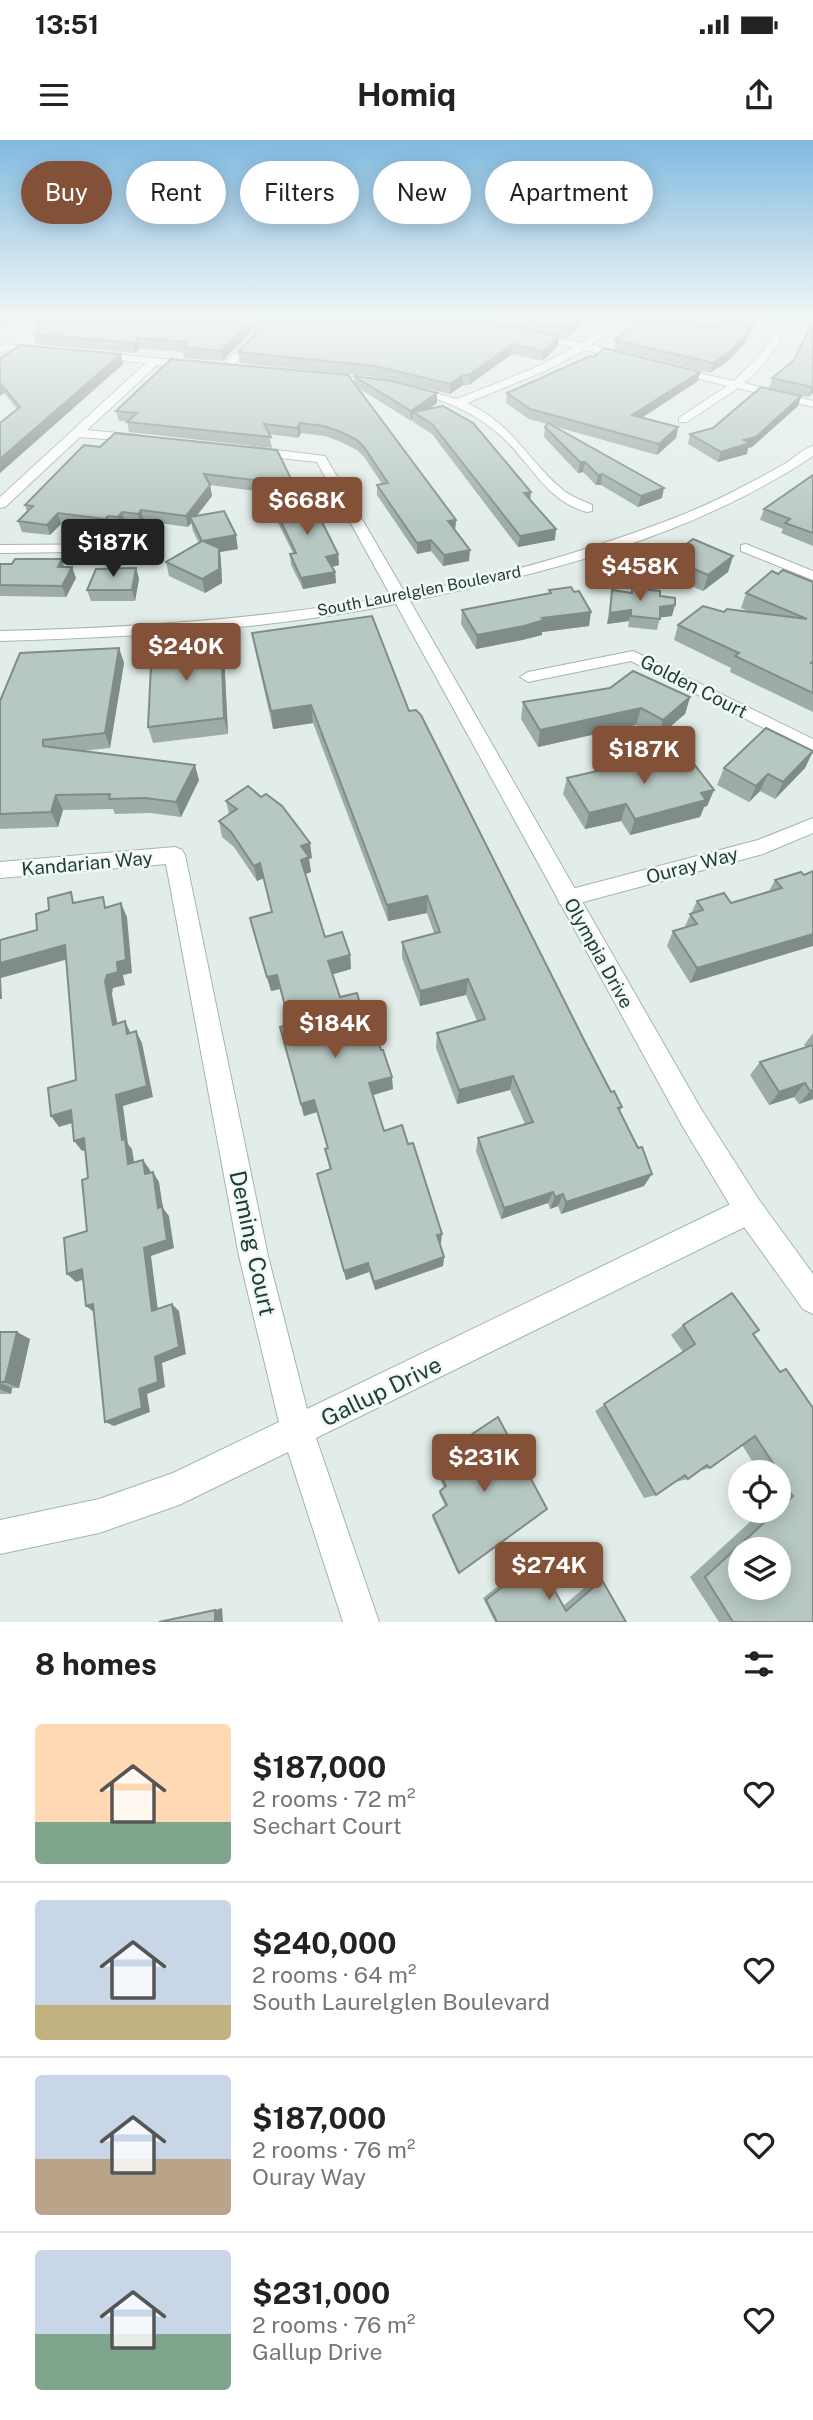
<!DOCTYPE html>
<meta charset="utf-8">
<style>
:root{--surface:#fff;--page:#f6f6f6;--text:#222;--muted:#767676;--line:#e0e0e0;--accent:#835138}
body{margin:0;font-family:"Public Sans",sans-serif;background:var(--page);color:var(--text);height:100vh;display:flex;flex-direction:column;font-size:26px;white-space:nowrap}
*{box-sizing:border-box;margin:0}
p{font-size:23px;color:var(--muted)}
.icon{flex:none;width:38px;height:38px;fill:none;stroke:currentColor;stroke-width:2;stroke-linecap:round;stroke-linejoin:round}
.map{position:relative;height:1482px;overflow:hidden}
.drawer{display:flex;flex-direction:column;background:var(--surface);flex:1}
.drawer>*{flex:none}
.guide{position:absolute;left:21px;top:21px;width:772px;height:63px;display:flex;gap:14px}
.fabs{position:absolute;left:728px;top:1320px;display:grid;gap:14px}
.fabs a{display:grid;place-items:center;width:63px;height:63px;border-radius:50%;background:var(--surface);box-shadow:0 4px 18px #0003;font-size:35px}
.price{position:absolute;translate:-50% -60px;padding:0 16px;border-radius:7px;background:var(--accent);color:#fff;font-size:23px;line-height:46px;filter:drop-shadow(0 2px 4px #0008)}
.price::after{content:'';position:absolute;left:50%;top:42px;width:21px;height:16px;margin-left:-10px;background:inherit;clip-path:polygon(0 0,100% 0,50% 100%)}
.price.selected{background:#222;color:#fff}
ul{padding:0;list-style:none}
li{display:flex;align-items:center;gap:21px;height:175px;padding:0 35px}
li+li{border-top:2px solid var(--line)}
li span{display:grid;place-items:center;flex:none;width:196px;height:140px;border-radius:7px;color:#555}
li>.icon{margin-inline-start:auto}
span .icon{width:84px;height:84px;fill:#fffc;stroke-width:1}
li b{font-size:30px}
h2{display:flex;justify-content:space-between;align-items:center;height:84px;padding:0 35px;font-size:30px}
.chip{padding:0 24px;border-radius:32px;background:var(--surface);box-shadow:0 4px 18px #0003;font-size:24px;line-height:63px}
.chip.selected{background:var(--accent);color:#fff}
.status{display:flex;justify-content:space-between;align-items:center;height:49px;padding:0 35px;background:var(--surface);direction:ltr}
.status svg{height:19px;fill:currentColor}
header{display:flex;justify-content:space-between;align-items:center;height:91px;padding:0 35px;background:var(--surface);font-size:32px;font-weight:700}
.map>svg:first-child{display:block}
</style>
<div class="status"><b>13:51</b><svg viewBox="0 0 49 12"><path d="M0 12V9h3v3zM5 12V6h3v6zM10 12V3h3v9zM15 12V0h3v12zM26 1h20v11H26zM47 4h2v5h-2z"/></svg></div>
<header><svg class="icon" aria-label="menu" viewBox="0 0 24 24"><path d="M4 6h16M4 12h16M4 18h16"/></svg>Homiq<svg class="icon" aria-label="share" viewBox="0 0 24 24"><path d="M12 15V3M7 8l5-5 5 5M5 13v7h14v-7"/></svg></header>
<div class="map">
<svg width="813" height="1482" viewBox="0 0 813 1482">
<rect width="100%" height="100%" fill="#e2ede9"/>
<g fill="none" stroke-linecap="round" stroke-linejoin="round">
<defs>
<g id="minor">
<path d="M266,179H277L230,230H222V226Z"/>
<path d="M611,179H622L591,205L632,215V219L584,210L545,231L467,263C514,285 526,319 563,350C571,357 582,360 592,365V371L587,372C545,361 530,321 500,295C451,251 385,246 323,240L318,237L323,234L395,242L457,259L537,227L574,207L526,196V192L581,203Z"/>
<path d="M779,179H789C779,205 765,226 744,243L813,261V267L738,248L687,282H679V278L727,246L669,231V227L734,241L764,210Z"/>
<path d="M5,204L44,208L49,211L44,214L7,210L0,213V206Z"/>
<path d="M93,212L194,222L199,225L194,228L157,225L87,290L138,295L144,299L142,302L80,297L5,367L0,368V357L146,223L89,217L88,215Z"/>
<path d="M250,307L325,316L408,458L405,461H395L392,458L317,322L246,314L244,311Z"/>
<path d="M145,404L152,408L150,411L0,413V405Z"/>
<path d="M746,404L813,431V440L741,411V405Z"/>
<path d="M633,511L813,599V613L631,521L528,542L520,537L528,532Z"/>
<path d="M813,678V693L763,714L568,766L560,764L557,758L560,752L568,750L758,700Z"/>
<path d="M175,707L182,710L185,715L268,1116L307,1269L739,1060L749,1056L759,1060L763,1070L759,1080L316,1298L379,1482H343L288,1312L179,1365L99,1393L0,1414V1380L99,1359L173,1333L279,1282L239,1116L166,724L0,738V722Z"/>
</g>
<path id="tertiary" d="M813,306V316C693,396 549,433 410,461L701,969L759,1060L813,1134V1174L803,1169L739,1080L683,987L396,464C266,490 132,497 0,501V491C204,486 412,468 607,402C652,387 697,371 740,348C755,340 771,332 786,323C795,317 803,309 813,306Z"/>
</defs>
<use href="#minor" stroke="#a4b5b1" stroke-width="2"/>
<use href="#tertiary" stroke="#a4b5b1" stroke-width="2"/>
<use href="#minor" fill="#fff" fill-rule="evenodd"/>
<use href="#tertiary" fill="#fff" fill-rule="evenodd"/>
</g>
<g fill="#9daca7">
<path d="M31,179H262L223,221L184,218L183,212L140,208L135,213L36,204L33,194L40,189H38Z"/>
<path d="M270,179H588L567,198L559,197L557,207L542,221L512,214L469,245H463L450,254L375,237L240,223L238,212Z"/>
<path d="M720,179H757L745,203L728,221L710,233L614,209L615,200L678,181L714,188Z"/>
<path d="M810,179H813V253L808,257L769,248L772,238L794,220L807,195Z"/>
<path d="M121,214L123,224L0,333V283L17,269L4,253L0,256V219Z"/>
<path d="M700,232L698,241L642,278L678,287L676,298L657,315L553,286L662,358L638,367L601,345H596L583,332L578,333L544,297L545,287L547,284L529,279L506,263L507,253Z"/>
<path d="M354,236L437,263L428,269L530,360L555,400L518,407L432,294L413,282V279L411,281L357,247L456,380L455,390L469,421L443,426L431,411L417,414L377,355V345L382,344L365,318L357,310L341,302L325,296L301,293L298,298L269,294L272,308L129,292L127,281H119L116,271L354,243Z"/>
<path d="M801,256L798,266L752,307L748,308L747,314L718,322L688,304L690,294L713,288Z"/>
<path d="M84,305L294,345L295,356L210,345L212,356L197,376L238,409L220,412L221,422L222,443L205,453L169,436L166,422L199,403L193,391L191,383L188,387L144,381L141,384L125,382L121,388L111,386L108,390L61,384L50,395L22,392L18,381L27,372L25,365Z"/>
<path d="M813,335V406L781,393L783,389L760,380L764,369Z"/>
<path d="M273,365L338,414L339,425L332,427L335,432L336,443L303,449L291,425L290,414L293,413L274,375Z"/>
<path d="M733,416L728,432L703,451L665,435L669,418Z"/>
<path d="M0,424L72,427L76,438L66,457L0,456Z"/>
<path d="M136,428L139,439L135,461H91L87,450Z"/>
<path d="M778,434L813,442V572L730,532L731,528L674,500L678,485L724,472H750L741,468L746,453Z"/>
<path d="M632,448L660,456L672,476L660,477L657,490L628,487L629,481L607,484L612,450L631,453Z"/>
<path d="M549,450L589,486L542,492V495L522,500L476,509L461,484L462,470L549,454Z"/>
<path d="M252,493L409,571L611,952L622,967L620,971L644,1046L561,1074L558,1066L550,1069L548,1063L501,1079L476,1011L478,998L525,984L510,950L457,964L436,908L437,893L477,881L466,855L420,866L402,818V802L434,793L427,773L388,781L313,583L273,589L255,510Z"/>
<path d="M119,508L124,523L110,608L81,611L199,640L181,677L150,673L115,674L113,669L63,670L58,687L0,689V561Z"/>
<path d="M224,514L228,594L153,603L148,587Z"/>
<path d="M690,557L685,574L658,597L636,585L538,607L521,579L523,562Z"/>
<path d="M813,611L805,628L775,659L760,651L749,662L717,645L724,628Z"/>
<path d="M567,638L714,650L707,666L704,667L700,677L630,695L621,681L585,689L563,654Z"/>
<path d="M226,661L312,718L309,719L311,732L305,734L325,797L350,815L351,829L333,834L340,857L362,871L393,949L373,955L384,991L441,1103H440L444,1117L443,1126L375,1150L369,1132L346,1140L319,1044L330,1030L325,1009L327,1008L317,972L304,976L283,900L289,885L280,849L271,851L250,778L272,772L264,738L257,741L234,707L222,697L219,681L229,674Z"/>
<path d="M801,732L690,843L667,806L673,791L684,788L697,761L731,763L769,751L775,740Z"/>
<path d="M813,893V959L799,964L794,957L769,965L750,935L760,922L806,907L804,905Z"/>
<path d="M683,1185L753,1194L780,1232L813,1482H719L690,1437L763,1370H779V1332H759L742,1305L710,1328L699,1331L688,1339L675,1342L656,1355L644,1358L595,1271L683,1212L671,1195Z"/>
<path d="M0,1192L30,1199L19,1248H12L11,1254H0Z"/>
<path d="M498,1277L459,1433L457,1432L432,1377L445,1366L439,1353L444,1348L432,1323L433,1320Z"/>
<path d="M532,1419H537L563,1466L595,1439L602,1440L626,1482H495L483,1458Z"/>
</g>
<g fill="#808c88">
<path d="M0,179H15L0,190Z"/>
<path d="M35,179H62L63,183L38,189Z"/>
<path d="M252,179H262L223,221L221,211Z"/>
<path d="M578,179H588L567,198L568,188Z"/>
<path d="M755,179H757L745,203L728,221L710,233L713,223Z"/>
<path d="M559,197L557,207L542,221L543,211Z"/>
<path d="M138,198L140,208L135,213L133,203Z"/>
<path d="M513,204L512,214L469,245V235Z"/>
<path d="M121,214L123,224L0,333V319Z"/>
<path d="M700,232L698,241L630,285L632,275Z"/>
<path d="M463,235V245L450,254V244Z"/>
<path d="M0,243L4,253L0,256Z"/>
<path d="M813,246V253L808,257L812,247Z"/>
<path d="M437,253V263L419,276L413,272V279L411,281V271Z"/>
<path d="M801,256L798,266L752,307L748,308L747,314L718,322L721,312L744,300Z"/>
<path d="M300,283L301,293L298,298L297,288Z"/>
<path d="M678,287L676,298L657,315L659,304Z"/>
<path d="M580,322H585L583,332L578,333Z"/>
<path d="M602,334L601,345H596L598,335Z"/>
<path d="M210,345L212,356L192,381L190,377L191,383L188,387L186,376Z"/>
<path d="M664,348L662,358L638,367L641,356Z"/>
<path d="M531,352L530,363L524,353Z"/>
<path d="M141,370L144,381L141,384L138,374Z"/>
<path d="M122,372L125,382L121,388L118,377Z"/>
<path d="M58,373L61,384L50,395L47,385Z"/>
<path d="M108,376L111,386L108,390L105,379Z"/>
<path d="M456,380L455,390L448,381Z"/>
<path d="M556,389L555,400L518,407L520,396Z"/>
<path d="M236,395L238,409L220,412L221,422L222,443L205,453L202,439L203,401Z"/>
<path d="M431,400V411L417,414V403Z"/>
<path d="M470,410L469,421L443,426L444,415Z"/>
<path d="M338,414L339,425L327,428L326,417Z"/>
<path d="M733,416L728,432L703,451L708,435Z"/>
<path d="M62,419L65,430L58,427Z"/>
<path d="M72,427L76,438L66,457L62,446Z"/>
<path d="M136,428L139,439L135,461L132,450Z"/>
<path d="M335,432L336,443L303,449L301,438Z"/>
<path d="M675,465L672,476L657,478L660,467Z"/>
<path d="M631,470L629,481L607,484L610,473Z"/>
<path d="M591,472L589,486L542,492V495L522,500L476,509L477,495L542,478Z"/>
<path d="M221,498L224,514L228,594L224,578Z"/>
<path d="M119,508L124,523L110,608L105,593Z"/>
<path d="M690,557L685,574L658,597L663,580Z"/>
<path d="M311,565L313,583L273,589L271,571Z"/>
<path d="M641,568L636,585L538,607L540,590Z"/>
<path d="M813,611L805,628L775,659L783,642Z"/>
<path d="M195,625L199,640L181,677L176,662Z"/>
<path d="M768,634L760,651L749,662L756,646Z"/>
<path d="M714,650L707,666L704,667L700,677L630,695L635,679L701,653Z"/>
<path d="M56,655L63,670L58,687L51,672Z"/>
<path d="M626,664L621,681L585,689L589,673Z"/>
<path d="M310,703L312,718L309,719L311,732L303,735L301,720V706Z"/>
<path d="M260,723L264,738L257,741L254,726Z"/>
<path d="M427,756V773L388,781L387,765Z"/>
<path d="M121,763L127,777L132,833L123,835L125,845L113,848L112,854L120,897L113,885L105,841L107,835L117,822Z"/>
<path d="M813,794V806L690,843L697,828Z"/>
<path d="M65,805L72,818L1,838L2,859H0V823Z"/>
<path d="M350,815L351,829L330,835L328,821Z"/>
<path d="M277,835L280,849L271,851L267,837Z"/>
<path d="M468,839L466,855L420,866V851Z"/>
<path d="M125,881L131,894H127Z"/>
<path d="M136,891L142,903L153,957L123,966L128,1004L132,1009L136,1034L128,1024L122,1000L116,955Z"/>
<path d="M513,936L510,950L457,964L459,950Z"/>
<path d="M392,937L393,949L370,956L369,943Z"/>
<path d="M805,943L794,957L769,965L779,952Z"/>
<path d="M813,950V959L799,964L810,951Z"/>
<path d="M314,960L317,972L304,976L301,964Z"/>
<path d="M71,970L79,981L59,987L51,976Z"/>
<path d="M84,998L92,1008L82,1011L74,1001Z"/>
<path d="M143,1020L150,1030L151,1044L145,1034Z"/>
<path d="M153,1032L159,1042L163,1068L169,1076L174,1108L151,1116L159,1178L152,1171L144,1108L158,1068Z"/>
<path d="M652,1034L644,1046L561,1074L566,1062Z"/>
<path d="M553,1052L548,1063L501,1079L504,1068Z"/>
<path d="M563,1054L558,1066L550,1069L555,1057Z"/>
<path d="M442,1094L441,1103L436,1105L437,1095Z"/>
<path d="M444,1117L443,1126L375,1150L374,1142Z"/>
<path d="M368,1123L369,1132L346,1140L344,1131Z"/>
<path d="M82,1129L91,1137L76,1142L67,1134Z"/>
<path d="M93,1164L95,1173L86,1166Z"/>
<path d="M172,1164L179,1171L186,1214L162,1223L165,1247L147,1254L150,1272L114,1286L105,1282L139,1249L155,1217Z"/>
<path d="M17,1192L30,1199L19,1248L5,1242Z"/>
<path d="M0,1243L12,1248L11,1254L0,1249Z"/>
<path d="M222,1468L223,1482H215V1470Z"/>
</g>
<g fill="#b7c8c2" stroke="#808c88" stroke-width="2" fill-rule="evenodd">
<path d="M53,179H252L221,211L183,207L188,203L186,202L138,198L133,203L33,194Z"/>
<path d="M270,179H443L530,189L559,197L543,211L513,204L469,235H463L450,244L375,226L238,212Z"/>
<path d="M518,179H578L568,188Z"/>
<path d="M639,179H676V181L714,188L720,179H755L747,194L731,211L713,223L615,200Z"/>
<path d="M811,179H813V246L812,247L772,238L794,220L808,192Z"/>
<path d="M20,205L121,214L0,319V283L20,267L0,243V219Z"/>
<path d="M604,208L700,232L632,275L678,287L659,304L530,269L507,253L590,216L594,217Z"/>
<path d="M171,219L348,235L456,380L448,381L470,410L444,415L431,400L417,403L377,345L388,343L364,307L357,300L341,292L324,286L300,283L297,288L264,284L271,297L127,282L137,273L116,271Z"/>
<path d="M354,236L392,241L437,253L411,271Z"/>
<path d="M761,247L801,256L756,297L744,300L750,303L721,312L690,294L713,288Z"/>
<path d="M443,266L473,283L531,352L524,353L556,389L520,396L432,284L413,272Z"/>
<path d="M548,283L664,348L641,356L602,334L598,335L585,322H580L545,287Z"/>
<path d="M115,293L277,310L294,345L204,334L210,345L186,376L141,370L138,374L122,372L118,377L108,376L105,379L58,373L47,385L18,381L33,366L25,365L84,305L100,307Z"/>
<path d="M813,335V393L785,383L790,379L764,369Z"/>
<path d="M310,358L338,414L326,417L335,432L301,438L290,414L296,413L273,365Z"/>
<path d="M224,371L236,395L203,401L219,408V429L202,439L166,422L202,401L190,377Z"/>
<path d="M693,399L733,416L708,435L669,418Z"/>
<path d="M15,419H62L58,427H72L62,446L0,445V424H12Z"/>
<path d="M136,428L132,450H87L96,429Z"/>
<path d="M783,430L813,442V521L811,523L813,524V553L735,516L739,513L678,485L703,466L724,472L727,469L807,479L746,453L772,431L778,434Z"/>
<path d="M571,447L574,452L579,451L591,472L542,478L544,480L524,486L477,495L462,470L551,453L549,450Z"/>
<path d="M632,448L660,451V456L675,458V465L660,467V479L631,476V470L610,473L612,450L632,453Z"/>
<path d="M372,476L409,571L416,570L421,575L584,900L611,952L614,951L622,967L618,968L638,1008L642,1007L652,1034L566,1062L563,1054L555,1057L553,1052L504,1068L478,998L533,982L513,936L459,950L437,893L485,879L468,839L420,851L402,802L440,792L427,756L387,765L311,565L271,571L252,493Z"/>
<path d="M221,498L224,578L148,587L152,505Z"/>
<path d="M119,508L105,593L43,600V606L195,625L176,662L145,658L109,659L110,654L56,655L51,672L0,674V561L20,513Z"/>
<path d="M633,531L690,557L663,580L641,568L540,590L523,562L610,548Z"/>
<path d="M766,588L813,611L783,642L768,634L756,646L724,628Z"/>
<path d="M684,611L714,650L701,653L706,660L635,679L626,664L589,673L567,638Z"/>
<path d="M248,646L261,657L266,654L282,666L310,703L301,706L309,717L301,720L325,797L342,792L350,815L328,821L340,857L357,853L362,871L367,869L381,910H383L392,937L369,943L384,991L402,985L408,1004L413,1003L442,1094L437,1095L444,1117L374,1142L368,1123L344,1131L317,1034L331,1029L325,1009L328,1008L314,960L301,964L280,887L290,885L277,835L267,837L250,778L272,772L260,723L254,726L231,692L219,681L237,669L226,661Z"/>
<path d="M813,731V794L697,828L673,791L697,784L690,774L703,770L697,761L724,753L731,763L782,748L775,740L801,732L804,735Z"/>
<path d="M71,752L73,763L103,757L105,768L121,763L126,820L117,822L118,832L107,835L105,841L113,885L125,881L127,894L136,891L147,946L116,955L122,1000L125,999L128,1024L143,1020L145,1034L153,1032L158,1068L162,1066L167,1100L144,1108L152,1171L172,1164L179,1207L155,1217L158,1242L139,1249L142,1268L105,1282L93,1164L86,1166L82,1129L67,1134L64,1098L87,1091L82,1040L88,1038L84,998L74,1001L71,970L51,976L48,948L76,940L65,805L0,823V800L37,790L36,774L49,770L48,758Z"/>
<path d="M813,905V950L810,951L805,943L779,952L760,922Z"/>
<path d="M732,1153L759,1190L753,1194L780,1232L786,1229L813,1268V1482H733L705,1437L793,1356L779,1337V1332L755,1296L710,1328L707,1325L688,1339L685,1335L656,1355L604,1264L695,1204L683,1185ZM740,1409H779V1447H740Z"/>
<path d="M0,1192H17L5,1242H0Z"/>
<path d="M498,1277L547,1369L459,1433L433,1375L447,1365L440,1351L446,1346L433,1320Z"/>
<path d="M537,1419L566,1471L602,1440L626,1482H497L486,1460Z"/>
<path d="M215,1470V1482H159Z"/>
</g>
<linearGradient id="sky" x2="0" y2="1"><stop stop-color="#81bae0"/><stop offset="0.46" stop-color="#f2f7f5"/><stop offset="1" stop-color="#f2f7f5" stop-opacity="0"/></linearGradient>
<rect width="813" height="387" fill="url(#sky)"/>
<g text-anchor="middle" dominant-baseline="central" stroke-width="5" stroke-linejoin="round" paint-order="stroke">
<g font-size="16" fill="#213f3a" stroke="#f3f9f7">
<text transform="translate(419 451) rotate(-11)">South Laurelglen Boulevard</text>
</g>
<g font-size="19" fill="#213f3a" stroke="#f3f9f7">
<text transform="translate(694 546) rotate(27)">Golden Court</text>
<text transform="translate(87 723) rotate(-5)">Kandarian Way</text>
<text transform="translate(692 725) rotate(-15)">Ouray Way</text>
<text transform="translate(599 813) rotate(61)">Olympia Drive</text>
</g>
<g font-size="23" fill="#213f3a" stroke="#f3f9f7">
<text transform="translate(253 1103) rotate(78)">Deming Court</text>
<text transform="translate(381 1251) rotate(-26)">Gallup Drive</text>
</g>
</g>
</svg>
<div class="fabs">
<a><svg class="icon" aria-label="locate" viewBox="0 0 24 24"><circle cx="12" cy="12" r="6"/><path d="M12 2v4M12 18v4M2 12h4M18 12h4"/></svg></a>
<a><svg class="icon" aria-label="layers" viewBox="0 0 24 24"><path d="M12 4l9 5-9 5-9-5zM3 14l9 5 9-5"/></svg></a>
</div>
<b class="price" style="left:307px;top:397px">$668K</b>
<b class="price selected" style="left:113px;top:439px">$187K</b>
<b class="price" style="left:640px;top:463px">$458K</b>
<b class="price" style="left:186px;top:543px">$240K</b>
<b class="price" style="left:644px;top:646px">$187K</b>
<b class="price" style="left:335px;top:920px">$184K</b>
<b class="price" style="left:484px;top:1354px">$231K</b>
<b class="price" style="left:549px;top:1462px">$274K</b>
<div class="guide">
<a class="chip selected">Buy</a>
<a class="chip">Rent</a>
<a class="chip">Filters</a>
<a class="chip">New</a>
<a class="chip">Apartment</a>
</div>
</div>
<section class="drawer">
<h2>8 homes<svg class="icon" aria-label="filters" viewBox="0 0 24 24"><path d="M4 7h16M4 17h16"/><circle cx="9" cy="7" r="2"/><circle cx="15" cy="17" r="2"/></svg></h2>
<ul>
<li><span style="background:linear-gradient(#ffd9b3 70%,#7fa58c 0)"><svg class="icon" aria-label="home" viewBox="0 0 24 24"><path d="M3 11l9-7 9 7M6 9v11h12V9"/></svg></span><div><b>$187,000</b><p>2 rooms · 72 m²</p><p>Sechart Court</p></div><svg class="icon" aria-label="heart" viewBox="0 0 24 24"><path d="M12 20l-8-8c-3-5 5-10 8-4 3-6 11-1 8 4z"/></svg></li>
<li><span style="background:linear-gradient(#c9d6e8 75%,#c2b280 0)"><svg class="icon" aria-label="home" viewBox="0 0 24 24"><path d="M3 11l9-7 9 7M6 9v11h12V9"/></svg></span><div><b>$240,000</b><p>2 rooms · 64 m²</p><p>South Laurelglen Boulevard</p></div><svg class="icon" aria-label="heart" viewBox="0 0 24 24"><path d="M12 20l-8-8c-3-5 5-10 8-4 3-6 11-1 8 4z"/></svg></li>
<li><span style="background:linear-gradient(#c9d6e8 60%,#b9a48a 0)"><svg class="icon" aria-label="home" viewBox="0 0 24 24"><path d="M3 11l9-7 9 7M6 9v11h12V9"/></svg></span><div><b>$187,000</b><p>2 rooms · 76 m²</p><p>Ouray Way</p></div><svg class="icon" aria-label="heart" viewBox="0 0 24 24"><path d="M12 20l-8-8c-3-5 5-10 8-4 3-6 11-1 8 4z"/></svg></li>
<li><span style="background:linear-gradient(#c9d6e8 60%,#7fa58c 0)"><svg class="icon" aria-label="home" viewBox="0 0 24 24"><path d="M3 11l9-7 9 7M6 9v11h12V9"/></svg></span><div><b>$231,000</b><p>2 rooms · 76 m²</p><p>Gallup Drive</p></div><svg class="icon" aria-label="heart" viewBox="0 0 24 24"><path d="M12 20l-8-8c-3-5 5-10 8-4 3-6 11-1 8 4z"/></svg></li>
</ul>
</section>
